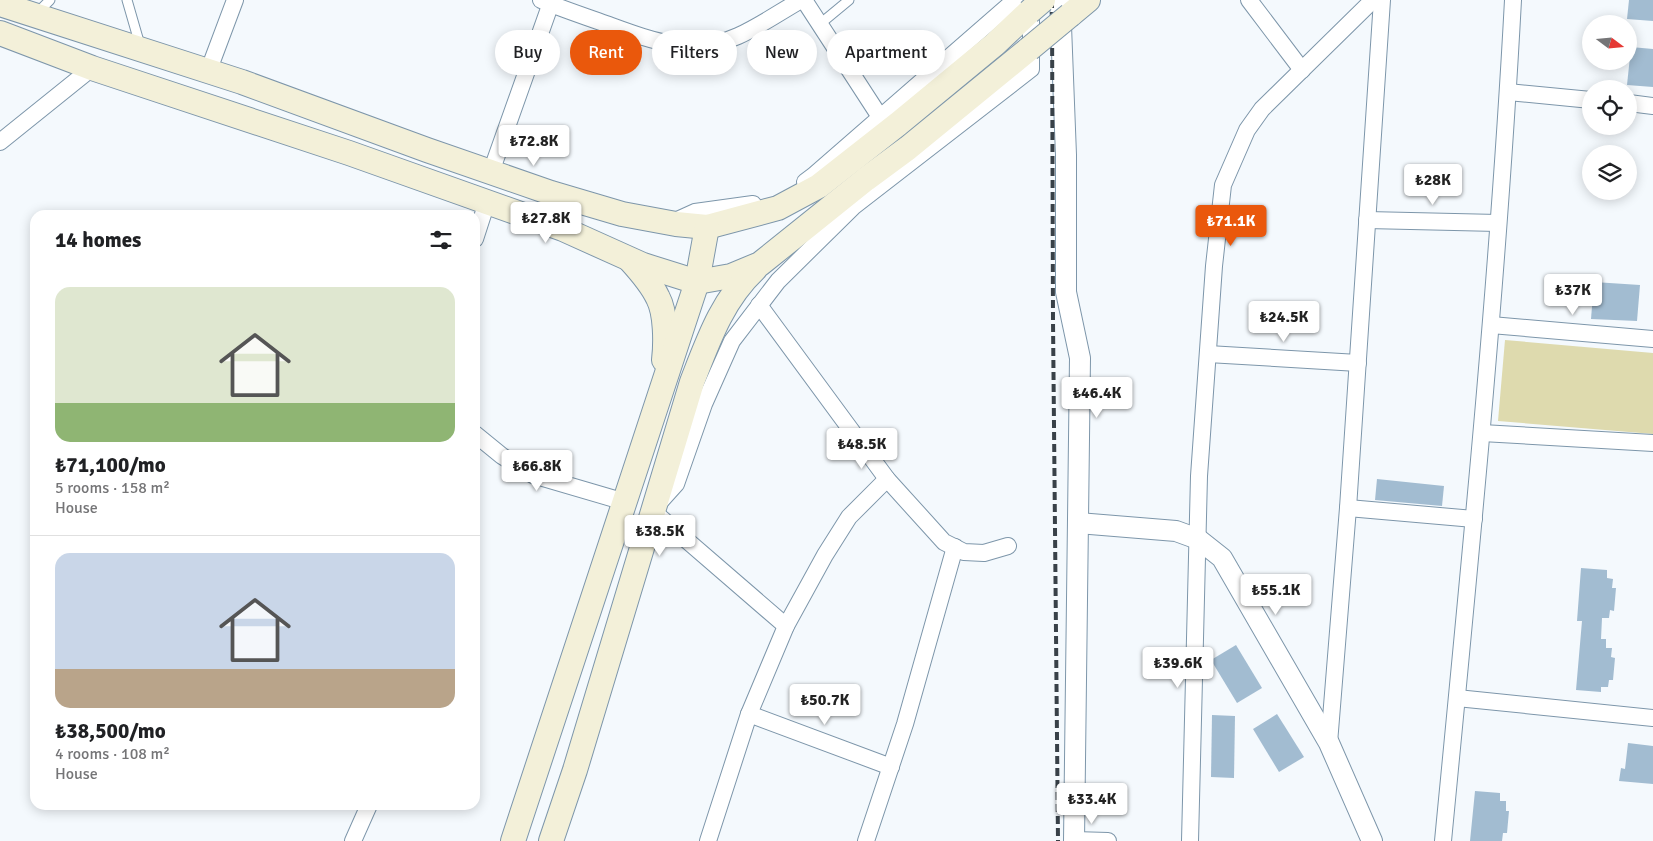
<!DOCTYPE html>
<meta charset="utf-8">
<style>
:root{--surface:#fff;--page:#f2f2f2;--text:#202124;--muted:#757577;--line:#e0e0e0;--accent:#ea580c}
body{margin:0;font-family:Signika,sans-serif;background:var(--page);color:var(--text);height:100vh;display:flex;flex-direction:column;font-size:19px;white-space:nowrap}
*{box-sizing:border-box;margin:0}
p{font-size:16px;color:var(--muted)}
.icon{flex:none;width:28px;height:28px;fill:none;stroke:currentColor;stroke-width:2;stroke-linecap:round;stroke-linejoin:round}
.map{position:relative;flex:1;overflow:hidden}
.sheet{position:absolute;left:30px;top:210px;width:450px;height:600px;display:flex;flex-direction:column;background:var(--surface);border-radius:15px;box-shadow:0 2px 12px #0003}
.sheet>*{flex:none}
.hud{position:absolute;left:495px;top:30px;width:475px;height:45px;display:flex;gap:10px}
.needle{width:32px;rotate:106deg}
.buttons{position:absolute;left:1582px;top:15px;display:grid;gap:10px}
.buttons a{display:grid;place-items:center;width:55px;height:55px;border-radius:50%;background:var(--surface);box-shadow:0 2px 12px #0003;font-size:25px}
.price{position:absolute;translate:-50% -42px;padding:0 11px;border-radius:5px;background:#fff;color:#222;font-size:16px;line-height:32px;filter:drop-shadow(0 1px 2px #0008)}
.price::after{content:'';position:absolute;left:50%;top:30px;width:15px;height:11px;margin-left:-8px;background:inherit;clip-path:polygon(0 0,100% 0,50% 100%)}
.price.on{background:var(--accent);color:#fff}
ul{padding:0;list-style:none}
li{display:grid;align-content:center;gap:10px;height:265px;padding:0 25px}
li+li{border-top:1px solid var(--line)}
li span{display:grid;place-items:center;height:155px;border-radius:15px;color:#555}
li>.icon{margin-inline-start:auto}
span .icon{width:90px;height:90px;fill:#fffc;stroke-width:1}
li b{font-size:21px}
h2{display:flex;justify-content:space-between;align-items:center;height:60px;padding:0 25px;font-size:21px}
.chip{padding:0 18px;border-radius:22px;background:var(--surface);box-shadow:0 2px 12px #0003;font-size:18px;line-height:45px}
.chip.on{background:var(--accent);color:#fff}
.map>svg:first-child{display:block}
</style>
<div class="map">
<svg width="1653" height="841" viewBox="0 0 1653 841">
<rect width="100%" height="100%" fill="#f4f9fd"/>
<path fill="#dedaae" d="M1505,340L1653,353V434L1498,421Z"/>
<g fill="#a2bcd1">
<path d="M1629,0H1653V21L1627,19Z"/>
<path d="M1631,47L1653,49V87L1627,85Z"/>
<path d="M1594,282L1640,285L1637,321L1591,319Z"/>
<path d="M1377,479L1444,486L1442,506L1375,500Z"/>
<path d="M1581,568L1607,570V578L1613,579L1612,588H1616L1614,611L1610,610L1609,618H1602L1601,639H1606V648H1612L1611,657L1615,658L1613,680H1609L1608,687H1601V692L1576,690L1582,621H1577Z"/>
<path d="M1236,645L1262,688L1237,703L1211,660Z"/>
<path d="M1277,714L1304,757L1279,772L1253,729Z"/>
<path d="M1212,715L1235,716L1234,778L1211,777Z"/>
<path d="M1628,743L1653,746V784L1619,781L1621,768L1625,769Z"/>
<path d="M1475,791L1500,793V801H1506V811H1509L1507,833H1503L1502,841H1470Z"/>
</g>
<g fill="none" stroke-linecap="round" stroke-linejoin="round">
<defs>
<g id="service">
<path d="M127,0L140,45"/>
<path d="M36,14L50,0"/>
<path d="M820,24L849,0"/>
</g>
<g id="minor">
<path d="M541,0C562,9 584,16 606,24C650,40 692,57 738,36C760,26 780,12 801,0"/>
<path d="M804,0L880,117"/>
<path d="M1249,0L1302,70"/>
<path d="M208,72L235,0"/>
<path d="M1508,92L1591,100"/>
<path d="M1629,103L1653,106"/>
<path d="M0,142L92,68"/>
<path d="M491,172L552,0"/>
<path d="M805,182L813,176L1015,0"/>
<path d="M1367,220L1498,223"/>
<path d="M673,222L695,212L753,204"/>
<path d="M475,239L487,202"/>
<path d="M759,305L887,479L944,542L964,552L984,553L1008,546"/>
<path d="M1491,325L1653,339"/>
<path d="M1208,354L1358,363"/>
<path d="M1482,433L1653,443"/>
<path d="M475,434L502,456L533,475L625,502"/>
<path d="M658,504L676,484L704,404L732,341L778,281L853,207L1031,69V5"/>
<path d="M1348,508L1474,519"/>
<path d="M654,512L786,626"/>
<path d="M1457,698L1653,718"/>
<path d="M749,714L891,767"/>
<path d="M1329,743L1348,508L1382,0"/>
<path d="M1074,840L1108,841"/>
<path d="M353,841L369,805"/>
<path d="M708,841L749,714L786,626L825,555L849,517L887,479"/>
<path d="M866,841L905,724L955,547"/>
<path d="M1190,841L1199,476L1214,266L1223,185L1247,130L1262,109L1373,0"/>
<path d="M1443,841C1470,561 1498,281 1513,0"/>
</g>
<g id="tertiary">
<path d="M1060,0L1066,155V292L1080,358L1074,841"/>
<path d="M1078,523L1176,531L1198,539L1222,558L1329,743L1372,841"/>
</g>
<g id="secondary">
<path d="M0,4L242,82L427,150L551,193L622,214L676,224L707,227L778,208L819,186L898,124L995,44L1029,12"/>
<path d="M1070,15L1088,0"/>
<path d="M0,33L92,68L349,153L563,229L643,265L697,282L731,276L760,264L866,179L908,148L1029,49"/>
<path d="M630,260C640,271 651,283 658,298C666,313 666,343 664,360"/>
<path d="M513,841L697,282L707,227"/>
<path d="M551,841L575,770L692,382C708,341 722,300 755,269"/>
</g>
</defs>
<use href="#service" stroke="#7d96aa" stroke-width="11"/>
<use href="#minor" stroke="#7d96aa" stroke-width="18"/>
<use href="#tertiary" stroke="#7d96aa" stroke-width="22"/>
<use href="#secondary" stroke="#7d96aa" stroke-width="26"/>
<use href="#service" stroke="#fff" stroke-width="9"/>
<use href="#minor" stroke="#fff" stroke-width="16"/>
<use href="#tertiary" stroke="#fff" stroke-width="20"/>
<use href="#secondary" stroke="#f3f0d9" stroke-width="24"/>
<path stroke="#384148" stroke-width="4" stroke-dasharray="8 4" stroke-linecap="butt" d="M1052,0L1053,321L1058,841"/>
<defs>
<g id="secondary-bridge">
<path d="M1029,12L1043,0"/>
<path d="M1029,49L1070,15"/>
</g>
</defs>
<use href="#secondary-bridge" stroke="#7d96aa" stroke-width="26" stroke-linecap="butt"/>
<use href="#secondary-bridge" stroke="#f3f0d9" stroke-width="24"/>
</g>
</svg>
<div class="buttons">
<a><svg class="needle" viewBox="-14 -14 28 28"><path d="M0-13l5 13h-10z" fill="#e53935"/><path d="M0 13l5-13h-10z" fill="#757577"/></svg></a>
<a><svg class="icon" aria-label="locate" viewBox="0 0 24 24"><circle cx="12" cy="12" r="6"/><path d="M12 2v4M12 18v4M2 12h4M18 12h4"/></svg></a>
<a><svg class="icon" aria-label="layers" viewBox="0 0 24 24"><path d="M12 4l9 5-9 5-9-5zM3 14l9 5 9-5"/></svg></a>
</div>
<b class="price" style="left:534px;top:167px">₺72.8K</b>
<b class="price" style="left:1433px;top:206px">₺28K</b>
<b class="price" style="left:546px;top:244px">₺27.8K</b>
<b class="price on" style="left:1231px;top:247px">₺71.1K</b>
<b class="price" style="left:1573px;top:316px">₺37K</b>
<b class="price" style="left:1284px;top:343px">₺24.5K</b>
<b class="price" style="left:1097px;top:419px">₺46.4K</b>
<b class="price" style="left:862px;top:470px">₺48.5K</b>
<b class="price" style="left:537px;top:492px">₺66.8K</b>
<b class="price" style="left:660px;top:557px">₺38.5K</b>
<b class="price" style="left:1276px;top:616px">₺55.1K</b>
<b class="price" style="left:1178px;top:689px">₺39.6K</b>
<b class="price" style="left:825px;top:726px">₺50.7K</b>
<b class="price" style="left:1092px;top:825px">₺33.4K</b>
<div class="hud">
<a class="chip">Buy</a>
<a class="chip on">Rent</a>
<a class="chip">Filters</a>
<a class="chip">New</a>
<a class="chip">Apartment</a>
</div>
<section class="sheet">
<h2>14 homes<svg class="icon" aria-label="filters" viewBox="0 0 24 24"><path d="M4 7h16M4 17h16"/><circle cx="9" cy="7" r="2"/><circle cx="15" cy="17" r="2"/></svg></h2>
<ul>
<li><span style="background:linear-gradient(#dfe7d0 75%,#8fb573 0)"><svg class="icon" aria-label="home" viewBox="0 0 24 24"><path d="M3 11l9-7 9 7M6 9v11h12V9"/></svg></span><div><b>₺71,100/mo</b><p>5 rooms · 158 m²</p><p>House</p></div></li>
<li><span style="background:linear-gradient(#c9d6e8 75%,#b9a48a 0)"><svg class="icon" aria-label="home" viewBox="0 0 24 24"><path d="M3 11l9-7 9 7M6 9v11h12V9"/></svg></span><div><b>₺38,500/mo</b><p>4 rooms · 108 m²</p><p>House</p></div></li>
</ul>
</section>
</div>
